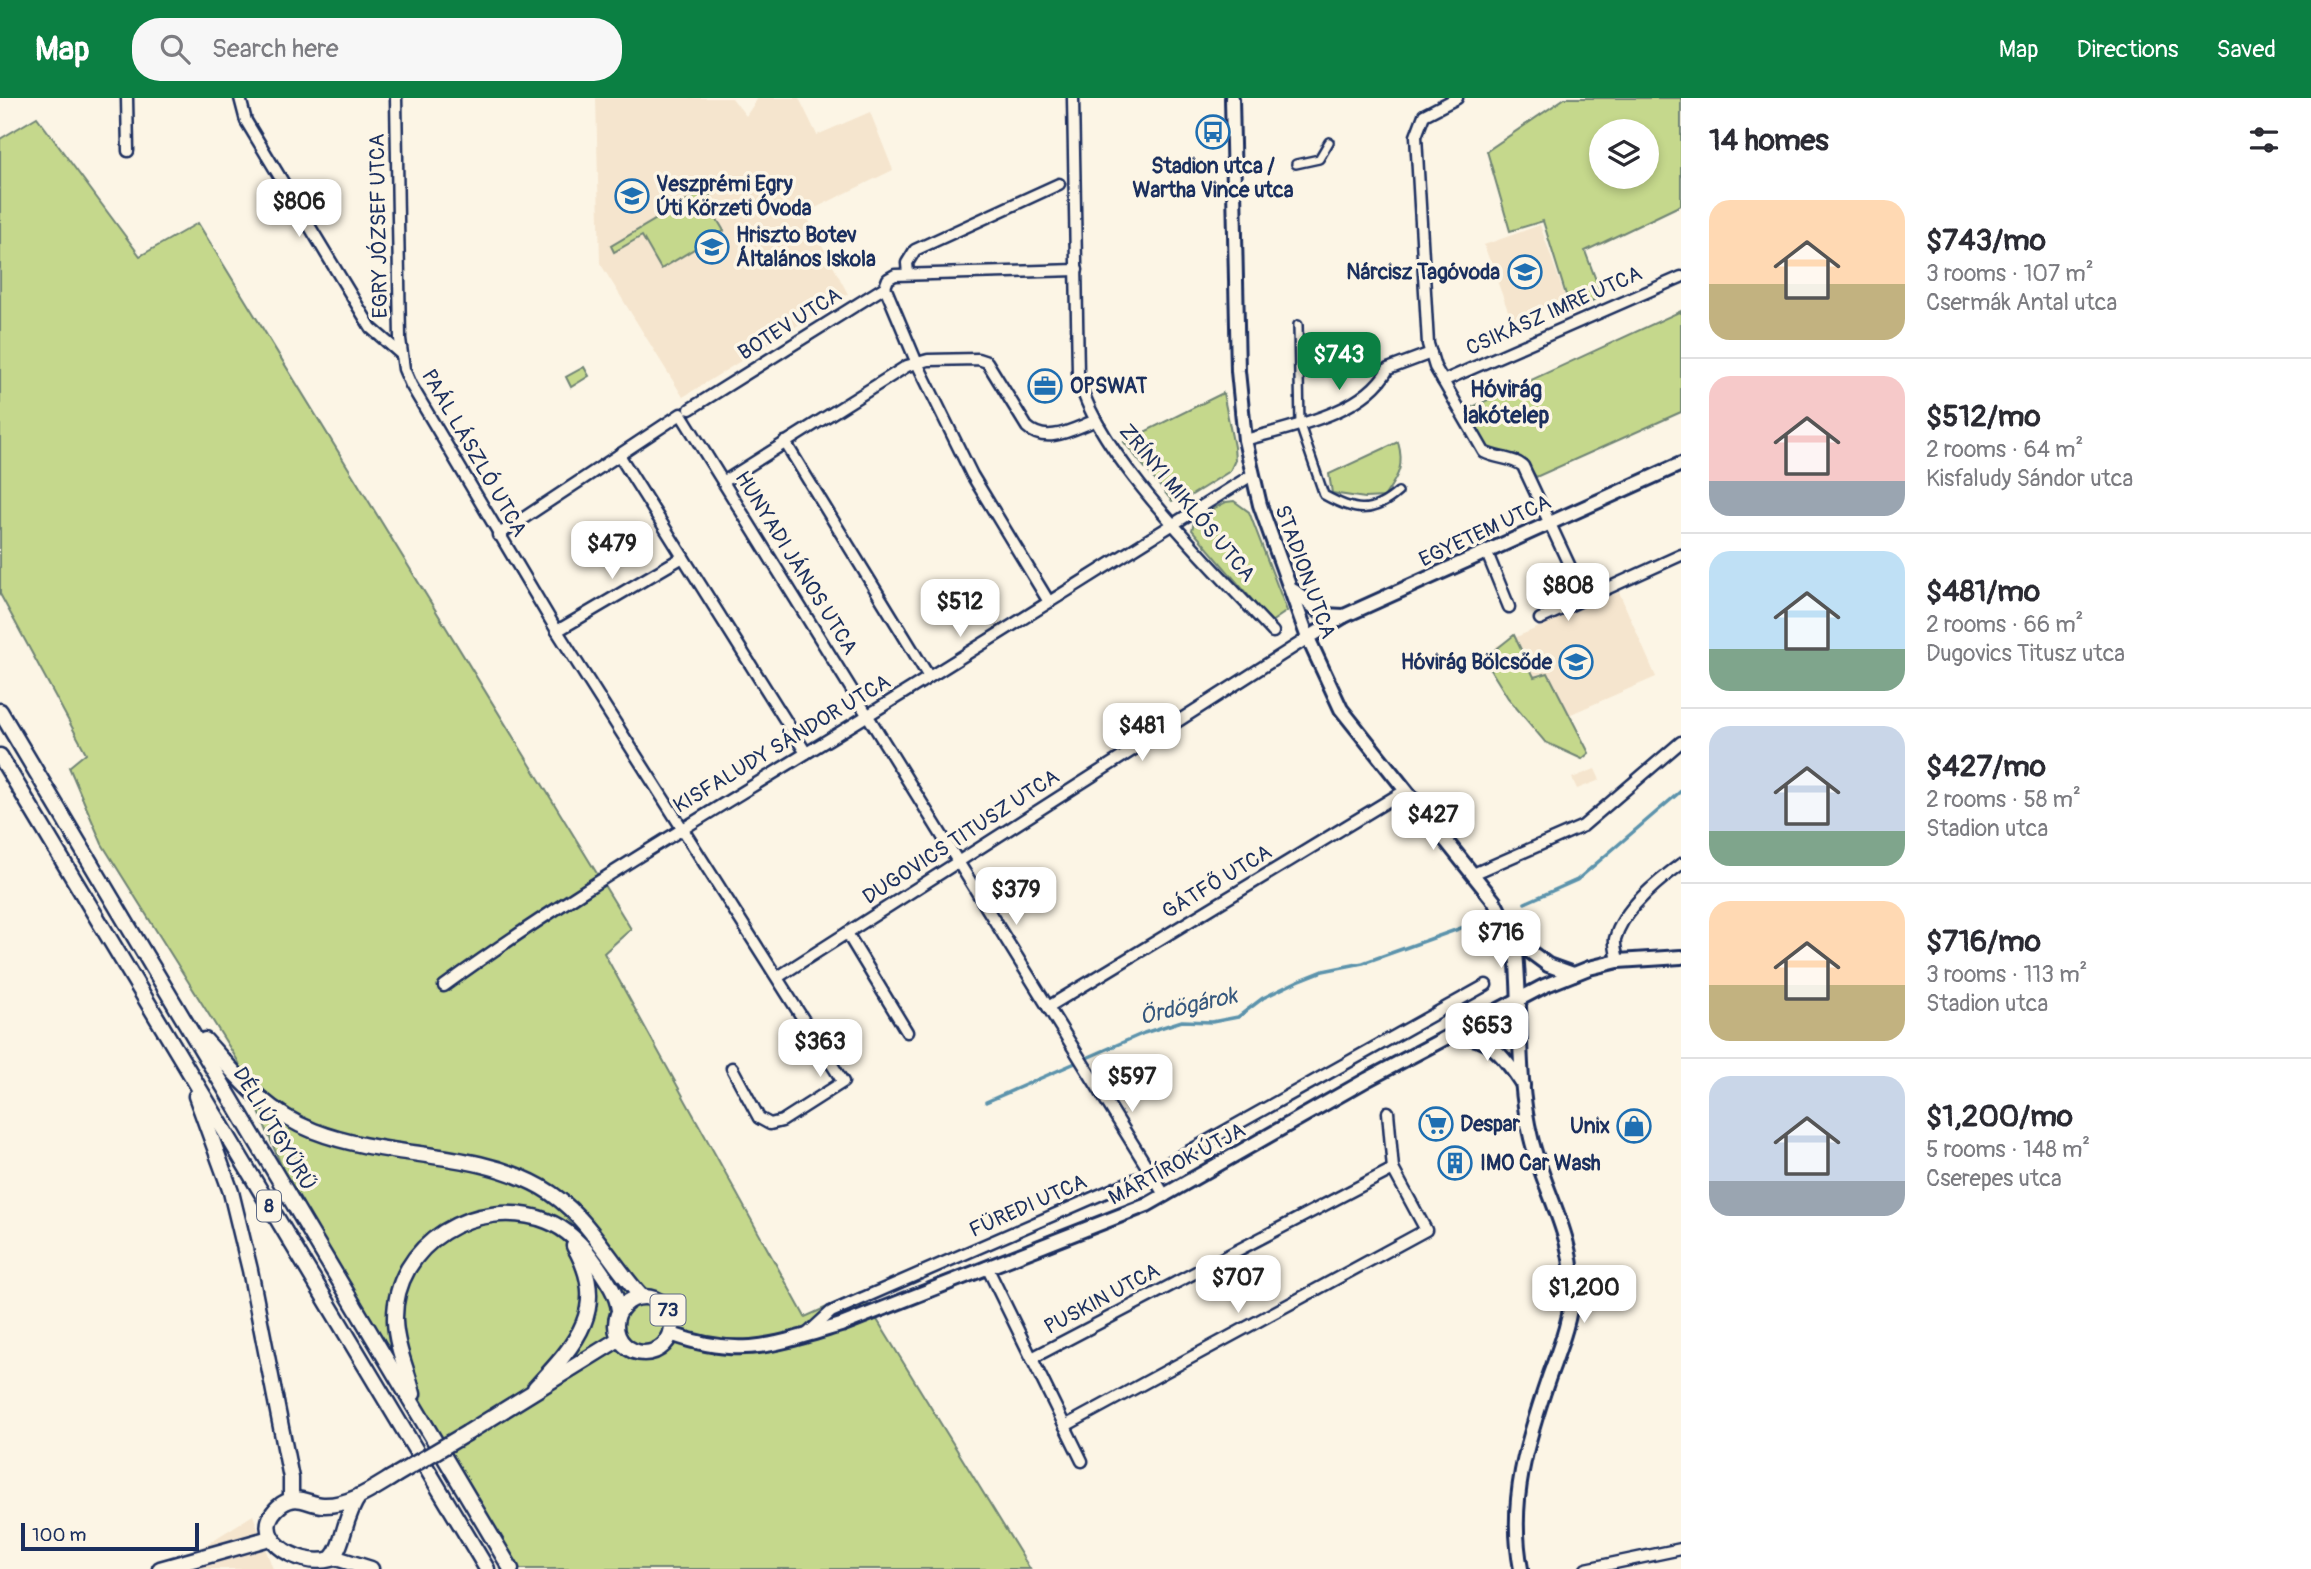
<!DOCTYPE html>
<meta charset="utf-8">
<style>
:root{--surface:#fff;--page:#f7f7f7;--text:#2b2b33;--muted:#7c7c81;--line:#e1e1e2;--accent:#0b8043}
body{margin:0;font-family:Pangolin,sans-serif;background:var(--page);color:var(--text);height:100vh;display:flex;flex-direction:column;font-size:26px;white-space:nowrap}
*{box-sizing:border-box;margin:0}
p{font-size:23px;color:var(--muted)}
.icon{flex:none;width:38px;height:38px;fill:none;stroke:currentColor;stroke-width:2;stroke-linecap:round;stroke-linejoin:round}
.map{position:relative;flex:1;overflow:hidden}
.drawer{display:flex;flex-direction:column;background:var(--surface);width:630px}
.drawer>*{flex:none}
.tools{position:absolute;left:1589px;top:21px;display:grid;gap:14px}
.tools a{display:grid;place-items:center;width:70px;height:70px;border-radius:50%;background:var(--surface);box-shadow:0 4px 10px #0003;font-size:35px}
.scale{position:absolute;left:21px;bottom:18px;width:178px;box-sizing:border-box;padding-left:7px;border:4px solid #1b2f5e;border-top:0;font-size:19px;line-height:24px;white-space:nowrap;color:#1b2f5e;-webkit-text-stroke:5px #fcf5e5;paint-order:stroke}
.price{position:absolute;translate:-50% -60px;padding:0 16px;border-radius:14px;background:#fff;color:#222;font-size:23px;line-height:46px;filter:drop-shadow(0 2px 4px #0008)}
.price::after{content:'';position:absolute;left:50%;top:42px;width:21px;height:16px;margin-left:-10px;background:inherit;clip-path:polygon(0 0,100% 0,50% 100%)}
.price.active{background:var(--accent);color:#fff}
ul{padding:0;list-style:none}
li{display:flex;align-items:center;gap:21px;height:175px;padding:0 28px}
li+li{border-top:2px solid var(--line)}
li span{display:grid;place-items:center;flex:none;width:196px;height:140px;border-radius:21px;color:#555}
li>.icon{margin-inline-start:auto}
span .icon{width:84px;height:84px;fill:#fffc;stroke-width:1}
li b{font-size:30px}
h2{display:flex;justify-content:space-between;align-items:center;height:84px;padding:0 28px;font-size:30px}
header{display:flex;align-items:center;gap:42px;box-sizing:border-box;height:98px;padding:0 35px;background:var(--accent);color:#fff}
header strong{font-size:33px}
nav{display:flex;gap:38px;margin-inline-start:auto;font-size:24px}
.search{width:490px;height:63px;background:var(--page);display:flex;align-items:center;gap:18px;box-sizing:border-box;padding:0 24px;border-radius:28px;color:var(--muted);font-size:26px}
main{display:flex;flex:1;min-height:0}
.map>svg:first-child{display:block}
</style>
<header>
<strong>Map</strong>
<div class="search"><svg class="icon" aria-label="search" viewBox="0 0 24 24"><circle cx="10" cy="10" r="6"/><path d="M15 15l6 6"/></svg>Search here</div>
<nav><a>Map</a><a>Directions</a><a>Saved</a></nav>
</header>
<main>
<div class="map">
<svg width="1681" height="1471" viewBox="0 0 1681 1471">
<rect width="100%" height="100%" fill="#fcf5e5"/>
<filter id="ink" filterUnits="userSpaceOnUse"><feTurbulence type="fractalNoise" baseFrequency=".0143" numOctaves="2"/><feDisplacementMap in="SourceGraphic" scale="14" xChannelSelector="R" yChannelSelector="G"/><feConvolveMatrix kernelMatrix="1 2 1 2 8 2 1 2 1" color-interpolation-filters="sRGB"/></filter>
<g filter="url(#ink)">
<g fill="#f5e5ce">
<path d="M596,0H732L746,18L758,0H799L817,37L870,14L893,72L805,115L848,196L683,299L600,165Z"/>
<path d="M1540,127L1566,201L1511,221L1484,147Z"/>
<path d="M1619,494L1656,579L1532,633L1496,548Z"/>
<path d="M1595,671L1600,682L1577,691L1572,680Z"/>
<path d="M253,1417L273,1471H167Z"/>
</g>
<g fill="#c5d88c" stroke="#708475" stroke-width="2" fill-rule="evenodd">
<path d="M1565,0H1681V107L1585,153L1602,198L1571,213L1543,123L1510,133L1487,53ZM1601,33H1647V79H1601Z"/>
<path d="M37,19L140,158L198,125L631,831L604,855L805,1219L860,1194L1030,1471H505L288,1084L238,963L102,746L69,669L86,655L0,496V41Z"/>
<path d="M714,87L717,93L705,101L724,133L661,171L642,138L614,154L611,148Z"/>
<path d="M1681,213V314L1536,379C1515,344 1509,366 1490,351C1480,343 1473,323 1466,312Z"/>
<path d="M584,269L589,278L571,289L566,279Z"/>
<path d="M1223,295L1234,349L1235,362L1230,373L1182,403H1172L1124,344Z"/>
<path d="M1398,344C1405,369 1398,378 1384,399L1365,400L1332,395L1329,376Z"/>
<path d="M1234,403L1249,414L1287,513L1271,524L1192,432L1195,420L1226,404Z"/>
<path d="M1514,537L1534,579L1548,575L1589,655L1582,661L1545,644L1508,600L1484,561Z"/>
</g>
<g fill="none" stroke-linecap="round" stroke-linejoin="round">
<g stroke="#5b93ac" stroke-width="3.5">
<path d="M1525,805L1577,782L1681,693"/>
<path d="M986,1004L1144,935L1182,923L1212,924L1238,919L1263,900L1298,883L1323,873L1363,865L1478,824"/>
</g>
<defs>
<g id="pedestrian">
<path d="M1296,66L1319,61L1329,44"/>
<path d="M1298,227L1300,327L1324,397C1353,413 1371,418 1398,394"/>
</g>
<g id="minor">
<path d="M127,0L128,53"/>
<path d="M240,0L246,23L371,230L401,256"/>
<path d="M396,0L400,241L404,271L411,287L557,533L843,984L782,1023L770,1026L759,1020L732,970"/>
<path d="M1073,0L1078,275C1090,352 1219,475 1273,534"/>
<path d="M1457,0L1424,17L1416,38L1428,246L1435,269L1484,354C1497,361 1512,359 1523,368L1585,501"/>
<path d="M908,176L907,165L915,152L1059,86"/>
<path d="M885,189L916,263L972,377L1049,504"/>
<path d="M1443,283L1681,179"/>
<path d="M690,311L885,189L888,181L895,177L1077,172"/>
<path d="M1245,342C1290,329 1364,316 1388,271L1431,255"/>
<path d="M785,344L929,579"/>
<path d="M619,357L806,655"/>
<path d="M723,384L907,268L928,262L978,261L987,264L1027,329C1046,347 1073,331 1094,323"/>
<path d="M498,437L681,316L1165,1098"/>
<path d="M1487,455L1509,509"/>
<path d="M1540,521L1681,457"/>
<path d="M557,533L683,459"/>
<path d="M1473,776L1583,728L1681,644"/>
<path d="M847,835L907,934"/>
<path d="M1618,863C1617,856 1614,847 1615,841C1623,811 1658,783 1681,766"/>
<path d="M778,879L1308,540"/>
<path d="M444,888C561,803 685,730 808,654C957,563 1104,469 1252,377"/>
<path d="M1048,909L1406,692"/>
<path d="M987,1169L1082,1363"/>
<path d="M807,1236L831,1214L1150,1075L1486,887"/>
<path d="M1032,1260L1393,1071"/>
<path d="M1065,1328L1426,1132L1393,1071L1388,1014"/>
<path d="M1586,1471L1681,1451"/>
</g>
<g id="tertiary">
<path d="M1232,0L1238,273L1245,342L1260,407L1308,540L1341,611L1494,803L1513,840L1516,854C1522,915 1516,980 1531,1040C1543,1091 1575,1139 1572,1192C1571,1223 1559,1251 1549,1279C1527,1343 1508,1403 1521,1471"/>
<path d="M1294,493L1324,517L1344,518"/>
<path d="M1308,540L1344,518L1681,366"/>
<path d="M1513,841L1548,867L1573,876"/>
<path d="M1454,938C1489,936 1506,961 1523,987"/>
<path d="M671,1236C739,1261 774,1247 841,1227L1147,1107L1368,981L1544,888L1589,870L1618,863L1681,859"/>
</g>
<g id="primary">
<path d="M0,613L511,1471"/>
<path d="M0,658L487,1471"/>
<path d="M205,942C239,980 265,1014 314,1033C388,1062 471,1050 541,1089C587,1115 607,1161 641,1198"/>
<path d="M196,998L231,1094L250,1172L291,1380V1401"/>
<circle cx="644" cy="1227" r="28"/>
<path d="M535,1290C576,1246 610,1210 574,1148"/>
<path d="M413,1296C407,1272 396,1248 395,1223C393,1145 477,1097 547,1123C568,1131 586,1151 598,1169C607,1182 617,1196 619,1212"/>
<path d="M467,1335L619,1241"/>
<path d="M359,1398C343,1420 345,1446 331,1461C297,1471 243,1436 282,1406C298,1395 307,1406 323,1407C350,1408 374,1390 396,1377"/>
<path d="M333,1459L371,1471"/>
<path d="M160,1471L270,1440"/>
</g>
</defs>
<use href="#pedestrian" stroke="#1b2f5e" stroke-width="12"/>
<use href="#minor" stroke="#1b2f5e" stroke-width="15"/>
<use href="#tertiary" stroke="#1b2f5e" stroke-width="18"/>
<use href="#primary" stroke="#1b2f5e" stroke-width="19"/>
<use href="#pedestrian" stroke="#fcf5e5" stroke-width="7"/>
<use href="#minor" stroke="#fcf5e5" stroke-width="10"/>
<use href="#tertiary" stroke="#fcf5e5" stroke-width="12"/>
<use href="#primary" stroke="#fcf5e5" stroke-width="14"/>
<defs>
<path id="primary-bridge" d="M396,1377L467,1335"/>
</defs>
<use href="#primary-bridge" stroke="#1b2f5e" stroke-width="19" stroke-linecap="butt"/>
<use href="#primary-bridge" stroke="#fcf5e5" stroke-width="14"/>
</g>
</g>
<defs>
<symbol id="bus-ring" viewBox="-11 -11 22 22"><circle r="9.5" fill="#fcf5e5" stroke="#1f6fb2" stroke-width="1.5"/><path d="M-5-6H5V4H4V6H2V4H-2V6H-4V4H-5ZM-3.5-4V0h7V-4ZM-3.5 1.2v1.5H-2V1.2ZM2 1.2v1.5H3.5V1.2Z" fill="#1f6fb2"/></symbol>
<symbol id="school-ring" viewBox="-11 -11 22 22"><circle r="9.5" fill="#fcf5e5" stroke="#1f6fb2" stroke-width="1.5"/><path d="M0-5L7-2L0 1L-7-2ZM-4 1L0 2.5L4 1V4Q0 6-4 4Z" fill="#1f6fb2"/></symbol>
<symbol id="office-ring" viewBox="-11 -11 22 22"><circle r="9.5" fill="#fcf5e5" stroke="#1f6fb2" stroke-width="1.5"/><path d="M-6-3h4V-5.5h4V-3h4V5H-6ZM-1-4.5V-3h2v-1.5ZM-6 0V1H6V0Z" fill="#1f6fb2"/></symbol>
<symbol id="supermarket-ring" viewBox="-11 -11 22 22"><circle r="9.5" fill="#fcf5e5" stroke="#1f6fb2" stroke-width="1.5"/><path d="M-6-5.5h2.5l.6 2H6L4.5 2H-2.5L-4.4-4H-6ZM-1.5 3.2a1.3 1.3 0 1 0 .1 0ZM3 3.2a1.3 1.3 0 1 0 .1 0Z" fill="#1f6fb2"/></symbol>
<symbol id="shop-ring" viewBox="-11 -11 22 22"><circle r="9.5" fill="#fcf5e5" stroke="#1f6fb2" stroke-width="1.5"/><path d="M-5-2.5h2.3a2.7 3.5 0 0 1 5.4 0H5L5.5 6h-11ZM-1.5-2.5h3a1.5 2.3 0 0 0-3 0Z" fill="#1f6fb2"/></symbol>
<symbol id="building-ring" viewBox="-11 -11 22 22"><circle r="9.5" fill="#fcf5e5" stroke="#1f6fb2" stroke-width="1.5"/><path d="M-4-6H4V6H1V3H-1V6H-4ZM-2.5-4.3h1.7v1.8h-1.7ZM.8-4.3h1.7v1.8H.8ZM-2.5-1h1.7V.8h-1.7ZM.8-1h1.7V.8H.8Z" fill="#1f6fb2"/></symbol>
</defs>
<g fill-rule="evenodd">
<use href="#bus-ring" x="1194" y="15" width="38" height="38"/>
<use href="#school-ring" x="613" y="79" width="38" height="38"/>
<use href="#school-ring" x="693" y="130" width="38" height="38"/>
<use href="#school-ring" x="1506" y="155" width="38" height="38"/>
<use href="#office-ring" x="1026" y="269" width="38" height="38"/>
<use href="#school-ring" x="1557" y="545" width="38" height="38"/>
<use href="#supermarket-ring" x="1417" y="1007" width="38" height="38"/>
<use href="#shop-ring" x="1615" y="1009" width="38" height="38"/>
<use href="#building-ring" x="1436" y="1046" width="38" height="38"/>
</g>
<g text-anchor="middle" dominant-baseline="central" stroke-width="7" stroke-linejoin="round" paint-order="stroke">
<g fill="#fcf5e5" stroke="#5e6a86" stroke-width="2">
<rect x="257" y="1092.5" width="24" height="31" rx="5"/>
<rect x="650.5" y="1196.5" width="35" height="31" rx="5"/>
</g>
<g font-size="19" font-weight="bold" fill="#1b2f5e">
<text x="269" y="1108">8</text>
<text x="668" y="1212">73</text>
</g>
<g font-size="21" font-weight="bold" fill="#1b2f5e" stroke="#fcf5e5" text-anchor="start">
<text x="1213" y="68" text-anchor="middle">Stadion utca /<tspan x="1213" dy="24">Wartha Vince utca</tspan></text>
<text x="656" y="86">Veszprémi Egry<tspan x="656" dy="24">Úti Körzeti Óvoda</tspan></text>
<text x="736" y="137">Hriszto Botev<tspan x="736" dy="24">Általános Iskola</tspan></text>
<text x="1500" y="174" text-anchor="end">Nárcisz Tagóvoda</text>
<text x="1070" y="288">OPSWAT</text>
<text x="1552" y="564" text-anchor="end">Hóvirág Bölcsőde</text>
<text x="1460" y="1026">Despar</text>
<text x="1610" y="1028" text-anchor="end">Unix</text>
<text x="1480" y="1065">IMO Car Wash</text>
</g>
<g font-size="21" fill="#1b2f5e" stroke="#fcf5e5">
<text transform="translate(379 128) rotate(-91)">EGRY JÓZSEF UTCA</text>
<text transform="translate(1554 213) rotate(-24)">CSIKÁSZ IMRE UTCA</text>
<text transform="translate(790 226) rotate(-32)">BOTEV UTCA</text>
<text transform="translate(474 355) rotate(60)">PAÁL LÁSZLÓ UTCA</text>
<text transform="translate(1187 405) rotate(50)">ZRÍNYI MIKLÓS UTCA</text>
<text transform="translate(1485 433) rotate(-25)">EGYETEM UTCA</text>
<text transform="translate(796 465) rotate(58)">HUNYADI JÁNOS UTCA</text>
<text transform="translate(1305 474) rotate(70)">STADION UTCA</text>
<text transform="translate(782 646) rotate(-31)">KISFALUDY SÁNDOR UTCA</text>
<text transform="translate(961 739) rotate(-33)">DUGOVICS TITUSZ UTCA</text>
<text transform="translate(1217 784) rotate(-31)">GÁTFŐ UTCA</text>
<text transform="translate(274 1031) rotate(59)">DÉLI ÚTGYŰRŰ</text>
<text transform="translate(1177 1066) rotate(-28)">MÁRTÍROK ÚTJA</text>
<text transform="translate(1028 1108) rotate(-24)">FÜREDI UTCA</text>
<text transform="translate(1102 1201) rotate(-28)">PUSKIN UTCA</text>
</g>
<g font-size="23" font-weight="bold" fill="#1b2f5e" stroke="#fcf5e5">
<text x="1506" y="291">Hóvirág<tspan x="1506" dy="26">lakótelep</tspan></text>
</g>
<g font-size="23" font-style="italic" fill="#36587e" stroke="#fcf5e5">
<text transform="translate(1188 908) rotate(-13)">Ördögárok</text>
</g>
</g>
</svg>
<div class="tools">
<a><svg class="icon" aria-label="layers" viewBox="0 0 24 24"><path d="M12 4l9 5-9 5-9-5zM3 14l9 5 9-5"/></svg></a>
</div>
<div class="scale">100 m</div>
<b class="price" style="left:299px;top:141px">$806</b>
<b class="price active" style="left:1339px;top:294px">$743</b>
<b class="price" style="left:612px;top:483px">$479</b>
<b class="price" style="left:1568px;top:525px">$808</b>
<b class="price" style="left:960px;top:541px">$512</b>
<b class="price" style="left:1142px;top:665px">$481</b>
<b class="price" style="left:1433px;top:754px">$427</b>
<b class="price" style="left:1016px;top:829px">$379</b>
<b class="price" style="left:1501px;top:872px">$716</b>
<b class="price" style="left:1487px;top:965px">$653</b>
<b class="price" style="left:820px;top:981px">$363</b>
<b class="price" style="left:1132px;top:1016px">$597</b>
<b class="price" style="left:1238px;top:1217px">$707</b>
<b class="price" style="left:1584px;top:1227px">$1,200</b>
</div>
<section class="drawer">
<h2>14 homes<svg class="icon" aria-label="filters" viewBox="0 0 24 24"><path d="M4 7h16M4 17h16"/><circle cx="9" cy="7" r="2"/><circle cx="15" cy="17" r="2"/></svg></h2>
<ul>
<li><span style="background:linear-gradient(#ffd9b3 60%,#c2b280 0)"><svg class="icon" aria-label="home" viewBox="0 0 24 24"><path d="M3 11l9-7 9 7M6 9v11h12V9"/></svg></span><div><b>$743/mo</b><p>3 rooms · 107 m²</p><p>Csermák Antal utca</p></div></li>
<li><span style="background:linear-gradient(#f6c9c9 75%,#9aa5b1 0)"><svg class="icon" aria-label="home" viewBox="0 0 24 24"><path d="M3 11l9-7 9 7M6 9v11h12V9"/></svg></span><div><b>$512/mo</b><p>2 rooms · 64 m²</p><p>Kisfaludy Sándor utca</p></div></li>
<li><span style="background:linear-gradient(#bfe0f5 70%,#7fa58c 0)"><svg class="icon" aria-label="home" viewBox="0 0 24 24"><path d="M3 11l9-7 9 7M6 9v11h12V9"/></svg></span><div><b>$481/mo</b><p>2 rooms · 66 m²</p><p>Dugovics Titusz utca</p></div></li>
<li><span style="background:linear-gradient(#c9d6e8 75%,#7fa58c 0)"><svg class="icon" aria-label="home" viewBox="0 0 24 24"><path d="M3 11l9-7 9 7M6 9v11h12V9"/></svg></span><div><b>$427/mo</b><p>2 rooms · 58 m²</p><p>Stadion utca</p></div></li>
<li><span style="background:linear-gradient(#ffd9b3 60%,#c2b280 0)"><svg class="icon" aria-label="home" viewBox="0 0 24 24"><path d="M3 11l9-7 9 7M6 9v11h12V9"/></svg></span><div><b>$716/mo</b><p>3 rooms · 113 m²</p><p>Stadion utca</p></div></li>
<li><span style="background:linear-gradient(#c9d6e8 75%,#9aa5b1 0)"><svg class="icon" aria-label="home" viewBox="0 0 24 24"><path d="M3 11l9-7 9 7M6 9v11h12V9"/></svg></span><div><b>$1,200/mo</b><p>5 rooms · 148 m²</p><p>Cserepes utca</p></div></li>
</ul>
</section>
</main>
